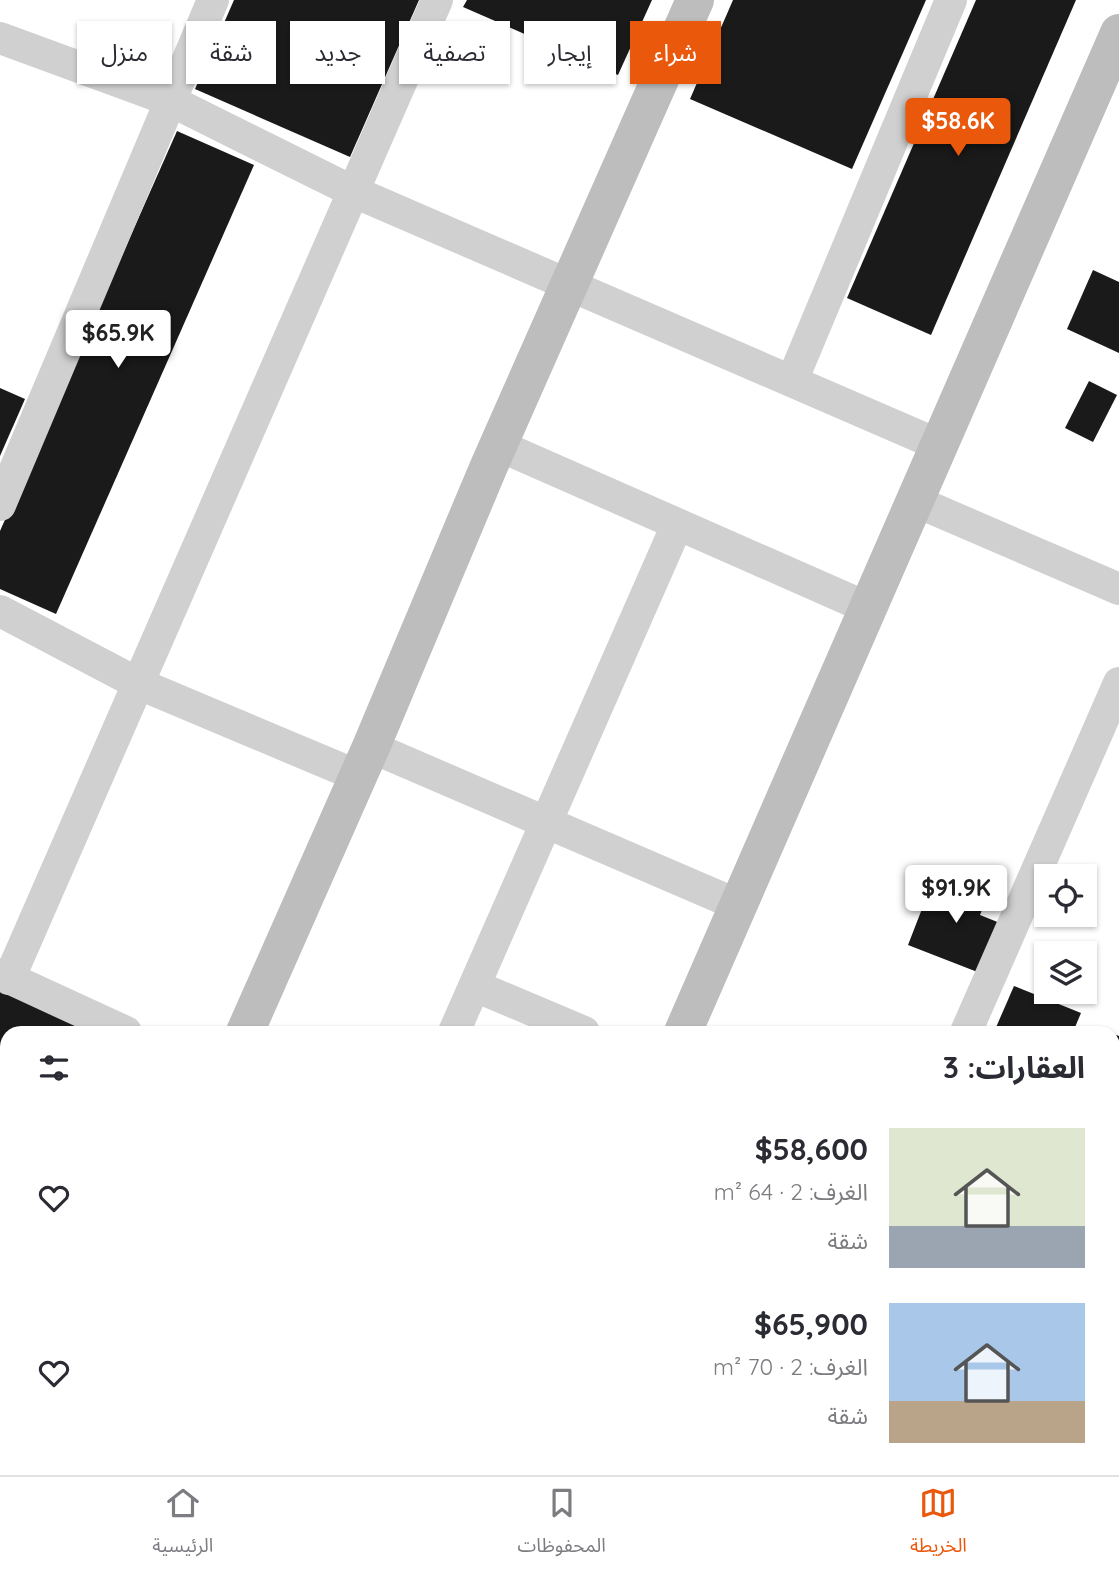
<!DOCTYPE html>
<html lang="ar">
<meta charset="utf-8">
<style>
:root{--surface:#fff;--page:#f7f7f7;--text:#2b2b33;--muted:#7c7c81;--line:#e1e1e2;--accent:#ea580c}
body{margin:0;font-family:Quicksand,"Noto Sans Arabic",sans-serif;background:var(--page);color:var(--text);direction:rtl;height:100vh;display:flex;flex-direction:column;font-size:26px;white-space:nowrap}
*{box-sizing:border-box;margin:0}
p{font-size:23px;color:var(--muted)}
.icon{flex:none;width:38px;height:38px;fill:none;stroke:currentColor;stroke-width:2;stroke-linecap:round;stroke-linejoin:round}
.map{position:relative;flex:1;overflow:hidden;direction:ltr}
.drawer{position:absolute;left:0px;top:1026px;width:1120px;height:450px;display:flex;flex-direction:column;background:var(--surface);border-radius:21px 21px 0 0;box-shadow:0 2px 5px #0004;direction:rtl}
.drawer>*{flex:none}
.top-card{position:absolute;left:21px;top:21px;width:700px;height:63px;direction:rtl;display:flex;gap:14px}
.tools{position:absolute;left:1034px;top:864px;display:grid;gap:14px}
.tools a{display:grid;place-items:center;width:63px;height:63px;border-radius:0px;background:var(--surface);box-shadow:0 2px 5px #0004;font-size:35px}
.price{position:absolute;translate:-50% -60px;padding:0 16px;border-radius:7px;background:#fff;color:#222;font-size:23px;line-height:46px;filter:drop-shadow(0 2px 4px #0008)}
.price::after{content:'';position:absolute;left:50%;top:42px;width:21px;height:16px;margin-left:-10px;background:inherit;clip-path:polygon(0 0,100% 0,50% 100%)}
.price.on{background:var(--accent);color:#fff}
ul{padding:0;list-style:none}
li{display:flex;align-items:center;gap:21px;height:175px;padding:0 35px}
li span{display:grid;place-items:center;flex:none;width:196px;height:140px;border-radius:0px;color:#555}
li>.icon{margin-inline-start:auto}
span .icon{width:84px;height:84px;fill:#fffc;stroke-width:1}
li b{font-size:30px}
h2{display:flex;justify-content:space-between;align-items:center;height:84px;padding:0 35px;font-size:30px}
.tag{padding:0 24px;border-radius:0px;background:var(--surface);box-shadow:0 2px 5px #0004;font-size:24px;line-height:63px}
.tag.on{background:var(--accent);color:#fff}
.menu{display:flex;justify-content:space-around;align-items:center;height:98px;border-top:2px solid var(--line);background:var(--surface);font-size:19px;color:var(--muted)}
.menu a{display:grid;justify-items:center;gap:4px}
.menu .on{color:var(--accent)}
.map>svg:first-child{display:block}
</style>
<div class="map">
<svg width="1119" height="1475" viewBox="0 0 1119 1475">
<rect width="100%" height="100%" fill="#fff"/>
<g fill="#1a1a1a">
<path d="M234,0H419L350,157L195,89Z"/>
<path d="M467,0H652L618,75L463,7Z"/>
<path d="M733,0H926L852,169L690,99Z"/>
<path d="M976,0H1076L931,335L847,298Z"/>
<path d="M177,131L254,165L56,614L0,589V531Z"/>
<path d="M1093,270L1119,282V353L1067,329Z"/>
<path d="M1089,381L1117,395L1093,442L1065,428Z"/>
<path d="M0,388L25,399L0,456Z"/>
<path d="M968,875L992,885L980,915L1000,923L980,973L908,945L932,883L961,894Z"/>
<path d="M1014,986L1081,1013L1073,1032H994Z"/>
<path d="M0,988L102,1032H7V1172L0,1169Z"/>
<path d="M1113,1034L1119,1036V1121L1113,1118Z"/>
<path d="M0,1231L7,1234V1468H12L9,1475H0Z"/>
<path d="M1119,1352V1431H1118L1113,1403V1353Z"/>
<path d="M85,1468H160L157,1475H82Z"/>
<path d="M196,1468H228L242,1475H193Z"/>
<path d="M376,1468H457L453,1475H372Z"/>
<path d="M663,1468H728L743,1475H659Z"/>
<path d="M796,1468H882L878,1475H796Z"/>
<path d="M1062,1468H1087L1101,1475H1058Z"/>
</g>
<g fill="none" stroke-linecap="round" stroke-linejoin="round">
<g stroke="#d0d0d0" stroke-width="32">
<path d="M0,38L169,100L352,191L939,445"/>
<path d="M792,381L951,0"/>
<path d="M498,445L868,608"/>
<path d="M915,501L1119,589"/>
<path d="M0,505L213,0"/>
<path d="M0,611L137,683L358,776"/>
<path d="M371,747L738,905"/>
<path d="M0,974L126,1032"/>
<path d="M9,979L437,0"/>
<path d="M475,986L584,1032"/>
<path d="M454,1032L677,525"/>
<path d="M966,1032L1119,683"/>
<path d="M0,1205L7,1208"/>
<path d="M1113,1241L1119,1227"/>
<path d="M1113,1264L1119,1267"/>
<path d="M267,1468L284,1475"/>
<path d="M174,1475L177,1468"/>
<path d="M770,1475L773,1468"/>
<path d="M1011,1475L1014,1468"/>
</g>
<g stroke="#bdbdbd" stroke-width="38">
<path d="M245,1032L371,747L489,466L695,0"/>
<path d="M683,1032L1119,33"/>
<path d="M56,1475L59,1468"/>
<path d="M489,1475L492,1468"/>
</g>
</g>
</svg>
<div class="tools">
<a><svg class="icon" aria-label="locate" viewBox="0 0 24 24"><circle cx="12" cy="12" r="6"/><path d="M12 2v4M12 18v4M2 12h4M18 12h4"/></svg></a>
<a><svg class="icon" aria-label="layers" viewBox="0 0 24 24"><path d="M12 4l9 5-9 5-9-5zM3 14l9 5 9-5"/></svg></a>
</div>
<b class="price on" style="left:958px;top:158px">$58.6K</b>
<b class="price" style="left:118px;top:370px">$65.9K</b>
<b class="price" style="left:956px;top:925px">$91.9K</b>
<div class="top-card">
<a class="tag on">شراء</a>
<a class="tag">إيجار</a>
<a class="tag">تصفية</a>
<a class="tag">جديد</a>
<a class="tag">شقة</a>
<a class="tag">منزل</a>
</div>
<section class="drawer">
<h2>العقارات: 3<svg class="icon" aria-label="filters" viewBox="0 0 24 24"><path d="M4 7h16M4 17h16"/><circle cx="9" cy="7" r="2"/><circle cx="15" cy="17" r="2"/></svg></h2>
<ul>
<li><span style="background:linear-gradient(#dfe7d0 70%,#9aa5b1 0)"><svg class="icon" aria-label="home" viewBox="0 0 24 24"><path d="M3 11l9-7 9 7M6 9v11h12V9"/></svg></span><div><b>$58,600</b><p>الغرف: 2 · 64 m²</p><p>شقة</p></div><svg class="icon" aria-label="heart" viewBox="0 0 24 24"><path d="M12 20l-8-8c-3-5 5-10 8-4 3-6 11-1 8 4z"/></svg></li>
<li><span style="background:linear-gradient(#a9c7e8 70%,#b9a48a 0)"><svg class="icon" aria-label="home" viewBox="0 0 24 24"><path d="M3 11l9-7 9 7M6 9v11h12V9"/></svg></span><div><b>$65,900</b><p>الغرف: 2 · 70 m²</p><p>شقة</p></div><svg class="icon" aria-label="heart" viewBox="0 0 24 24"><path d="M12 20l-8-8c-3-5 5-10 8-4 3-6 11-1 8 4z"/></svg></li>
</ul>
</section>
</div>
<nav class="menu">
<a class="on"><svg class="icon" aria-label="map" viewBox="0 0 24 24"><path d="M3 6l6-2 6 2 6-2v14l-6 2-6-2-6 2zM9 4v14M15 6v14"/></svg>الخريطة</a>
<a><svg class="icon" aria-label="saved" viewBox="0 0 24 24"><path d="M7 4h10v16l-5-4-5 4z"/></svg>المحفوظات</a>
<a><svg class="icon" aria-label="home" viewBox="0 0 24 24"><path d="M3 11l9-7 9 7M6 9v11h12V9"/></svg>الرئيسية</a>
</nav>
